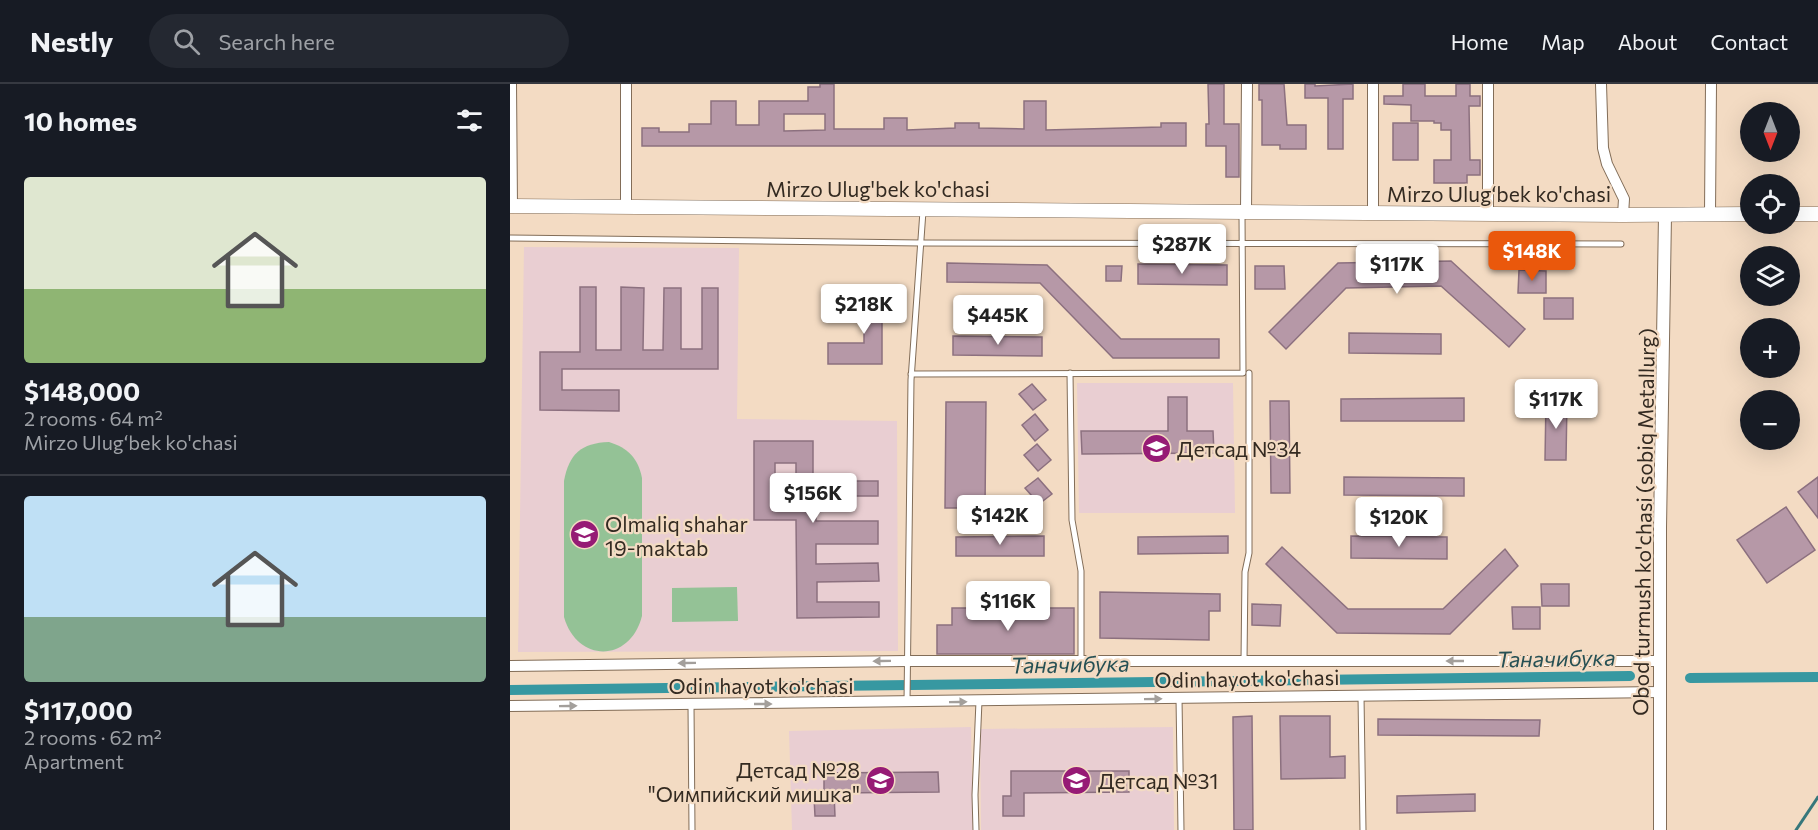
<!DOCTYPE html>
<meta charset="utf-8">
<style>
:root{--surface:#171b24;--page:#242831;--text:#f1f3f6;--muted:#9ea1a6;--line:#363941;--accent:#ea580c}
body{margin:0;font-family:Commissioner,sans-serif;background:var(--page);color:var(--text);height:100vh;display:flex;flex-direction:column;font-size:22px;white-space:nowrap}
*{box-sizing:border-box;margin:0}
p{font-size:20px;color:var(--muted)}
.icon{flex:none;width:33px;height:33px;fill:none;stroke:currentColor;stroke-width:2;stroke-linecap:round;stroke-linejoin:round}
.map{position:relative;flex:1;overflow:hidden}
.side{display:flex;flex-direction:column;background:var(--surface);width:510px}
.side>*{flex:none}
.needle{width:39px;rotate:180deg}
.buttons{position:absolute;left:1230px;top:18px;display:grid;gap:12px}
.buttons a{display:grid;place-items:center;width:60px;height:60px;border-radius:50%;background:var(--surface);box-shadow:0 6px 24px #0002;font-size:30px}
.price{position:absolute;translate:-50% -51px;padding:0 14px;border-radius:6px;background:#fff;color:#222;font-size:20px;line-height:39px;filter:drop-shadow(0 2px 3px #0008)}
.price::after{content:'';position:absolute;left:50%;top:36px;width:18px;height:14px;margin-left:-9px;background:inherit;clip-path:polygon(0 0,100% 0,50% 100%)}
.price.active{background:var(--accent);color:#fff}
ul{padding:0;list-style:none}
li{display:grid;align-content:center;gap:12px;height:318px;padding:0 24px}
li+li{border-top:2px solid var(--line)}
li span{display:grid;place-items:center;height:186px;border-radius:6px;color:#555}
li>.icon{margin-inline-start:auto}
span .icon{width:108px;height:108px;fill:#fffc;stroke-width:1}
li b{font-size:26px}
h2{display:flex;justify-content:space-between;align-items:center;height:72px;padding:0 24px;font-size:26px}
header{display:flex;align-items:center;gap:36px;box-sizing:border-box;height:84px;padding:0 30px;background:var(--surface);border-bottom:2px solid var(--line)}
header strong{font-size:28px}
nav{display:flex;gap:33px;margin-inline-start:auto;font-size:21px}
.search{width:420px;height:54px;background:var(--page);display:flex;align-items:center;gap:15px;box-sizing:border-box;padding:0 21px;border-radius:33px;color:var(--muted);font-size:22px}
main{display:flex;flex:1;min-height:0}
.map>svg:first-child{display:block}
</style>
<header>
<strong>Nestly</strong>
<div class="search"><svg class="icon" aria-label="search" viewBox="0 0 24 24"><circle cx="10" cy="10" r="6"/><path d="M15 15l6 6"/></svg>Search here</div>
<nav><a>Home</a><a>Map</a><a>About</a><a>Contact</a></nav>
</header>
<main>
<section class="side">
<h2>10 homes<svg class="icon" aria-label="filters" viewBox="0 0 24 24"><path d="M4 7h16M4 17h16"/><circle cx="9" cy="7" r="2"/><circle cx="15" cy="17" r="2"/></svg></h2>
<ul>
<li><span style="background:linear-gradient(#dfe7d0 60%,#8fb573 0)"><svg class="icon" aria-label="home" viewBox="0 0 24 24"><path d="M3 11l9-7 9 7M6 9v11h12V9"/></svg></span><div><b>$148,000</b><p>2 rooms · 64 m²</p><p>Mirzo Ulug‘bek ko'chasi</p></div></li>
<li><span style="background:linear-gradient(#bfe0f5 65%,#7fa58c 0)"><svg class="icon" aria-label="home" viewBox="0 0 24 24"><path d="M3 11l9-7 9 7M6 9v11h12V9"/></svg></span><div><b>$117,000</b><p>2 rooms · 62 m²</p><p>Apartment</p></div></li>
</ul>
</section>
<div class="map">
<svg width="1308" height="746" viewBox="0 0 1308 746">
<rect width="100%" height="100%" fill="#f3dbc3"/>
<g fill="#e9ced2">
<path d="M14,163L229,164L227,335L387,337L388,567L8,568Z"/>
<path d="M567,299H723L725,429H569Z"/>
<path d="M461,643L463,746H282L279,647Z"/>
<path d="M663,643L664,746H471L470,645Z"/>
</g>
<g fill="#94c296">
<path d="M99,358C118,364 128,374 132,394V532C120,579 67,579 54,533V397C59,370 71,359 99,358Z"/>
<path d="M227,503L228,537L162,538V504Z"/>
</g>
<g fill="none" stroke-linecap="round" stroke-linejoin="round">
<path stroke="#36777b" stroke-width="3" d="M1286,746L1308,713"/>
<g stroke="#3798a1" stroke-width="10">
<path d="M1180,594L1308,593"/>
<path d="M0,606L1120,592"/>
</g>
</g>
<g fill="#b698a7" stroke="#8c707f" stroke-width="1.5" fill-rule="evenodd">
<path d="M310,0H324V45H374V34H397V46L445,44V39H469V44L514,45V17H536V46L651,43V39H676V62H132V44H149V48H179V40H201V17H226V41H249V17H298V3H310ZM274,30H315V46L274,47Z"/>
<path d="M698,0H714V40H729V93H716V62H696V40H699Z"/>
<path d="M749,0H774L777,41H796V65H770V61H752V16H749Z"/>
<path d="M795,0H805V2L843,0V15H833V65H818V14H795Z"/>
<path d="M893,0H915V12H946V0H960V12H970V22H959L960,76H970V91H957V99H924V76H941V46H931V39H924V37H901V21L874,20V12H893Z"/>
<rect x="883" y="39" width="25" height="37"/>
<path d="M941,177L1015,245L999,263L931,202L836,204L776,265L759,248L828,179Z"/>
<path d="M437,179L537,181L611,255H709V274H603L530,199L437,198Z"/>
<path d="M628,180L717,181V201L628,200Z"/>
<path d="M596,182H612L611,197H596Z"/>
<path d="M745,182H774L775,205H745Z"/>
<path d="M1009,186L1036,187V209H1008Z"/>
<path d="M354,201H372V280H318V259H354Z"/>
<path d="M70,203H86V266H111V203L134,204L133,266H153L154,204H171V265H192V204H208V285H52V306H109V327L30,326V268H70Z"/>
<rect x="1034" y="214" width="29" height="21"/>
<path d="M839,249L931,250V270L839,269Z"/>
<path d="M443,252L532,253V272L443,271Z"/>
<path d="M522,300L536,316L523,326L509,310Z"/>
<path d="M658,313H677V347H703L704,369L572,370L571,347H658Z"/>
<path d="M954,314V337H831V315Z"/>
<path d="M1036,316L1057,317L1056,376H1035Z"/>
<path d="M760,317H779L780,409H761Z"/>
<path d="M436,318H476L475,424H435Z"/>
<path d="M525,330L538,346L525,357L512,341Z"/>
<path d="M244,357H303V397H368V412H305L306,437H368V460H306V480L368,479L369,497L307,498V518H369V533L287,534L286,436H244ZM265,379H286V417H265Z"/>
<path d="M527,360L541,376L528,387L514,371Z"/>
<path d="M834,393L954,394V412L834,411Z"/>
<path d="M1308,393V434L1288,408Z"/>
<path d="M528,394L542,410L529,420L515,404Z"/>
<path d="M1276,423L1305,466L1257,499L1227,456Z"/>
<path d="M534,452V472H446V453Z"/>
<path d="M718,452V469L628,470V453Z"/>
<path d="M841,452L937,453V475L841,474Z"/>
<path d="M772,463L838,525H933L995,465L1008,482L940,550L827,549L756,480Z"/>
<path d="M1031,500H1059V522H1032Z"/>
<path d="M590,508L710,510V527H699V556L590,554Z"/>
<path d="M742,520L771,521L770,542L742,541Z"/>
<path d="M1002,523H1030V545H1003Z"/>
<path d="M442,524H564V570H427V541H442Z"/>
<path d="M742,632L743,746H724L723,633Z"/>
<path d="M770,632H820V673L835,672V694L771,695Z"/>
<path d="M868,635L1030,636L1029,652L868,651Z"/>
<path d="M501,687H619V708L514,709V732H493V712H501Z"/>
<path d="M428,688L429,708L324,709L325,732H305L304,713H314V689Z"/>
<path d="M965,710V727L887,729V712Z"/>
</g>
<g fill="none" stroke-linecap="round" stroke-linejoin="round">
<defs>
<g id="service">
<path d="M0,154L412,159L1111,160"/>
<path d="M560,289L562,436L571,487V577"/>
<path d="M401,290L733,289L732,130"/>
<path d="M734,577L735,488L739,469V289"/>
<path d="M851,612L853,746"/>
<path d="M669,614L671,746"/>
<path d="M397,618L401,296L413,127"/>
<path d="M181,621L182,746"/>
<path d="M466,746L465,711L469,617"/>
</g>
<g id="minor">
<path d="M1,0L2,122"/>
<path d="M1091,0L1093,64L1097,80L1114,115L1113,131"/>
<path d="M116,123V0"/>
<path d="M736,128L737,0"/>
<path d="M863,129V0"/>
<path d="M978,130V0"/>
<path d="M1200,130L1201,0"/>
<path d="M0,582L397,577H1150"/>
<path d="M0,622L1150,608"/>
</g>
<path id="tertiary" d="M1150,746V444L1155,131"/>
<g id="secondary">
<path d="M0,122L1113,131L1240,130"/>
<path d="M1280,130H1308"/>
</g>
</defs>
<use href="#service" stroke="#826d58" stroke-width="7"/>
<use href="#minor" stroke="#826d58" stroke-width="12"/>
<use href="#tertiary" stroke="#826d58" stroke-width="14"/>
<use href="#secondary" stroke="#826d58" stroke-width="15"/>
<use href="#service" stroke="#fff" stroke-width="5"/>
<use href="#minor" stroke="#fff" stroke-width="10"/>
<use href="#tertiary" stroke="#fff" stroke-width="12"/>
<use href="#secondary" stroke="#fff" stroke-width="14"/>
</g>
<defs><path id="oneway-solid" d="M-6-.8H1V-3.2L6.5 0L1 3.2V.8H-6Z" transform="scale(1.5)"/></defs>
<g fill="#a39f9b">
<use href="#oneway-solid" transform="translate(372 577) rotate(179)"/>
<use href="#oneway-solid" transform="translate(945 577) rotate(180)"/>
<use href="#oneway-solid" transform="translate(177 579) rotate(179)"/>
<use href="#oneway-solid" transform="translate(643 615) rotate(-1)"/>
<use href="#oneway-solid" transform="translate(448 618) rotate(-1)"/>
<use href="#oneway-solid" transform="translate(253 620)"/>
<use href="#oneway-solid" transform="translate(58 622) rotate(-1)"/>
</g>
<defs>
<symbol id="school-disc" viewBox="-11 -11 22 22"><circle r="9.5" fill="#961b75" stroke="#f3dbc3"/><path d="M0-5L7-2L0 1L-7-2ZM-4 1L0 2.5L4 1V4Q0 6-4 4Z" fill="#fff"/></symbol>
</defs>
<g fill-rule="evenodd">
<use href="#school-disc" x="630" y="348" width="33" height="33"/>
<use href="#school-disc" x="58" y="434" width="33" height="33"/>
<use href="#school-disc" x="550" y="680" width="33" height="33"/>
<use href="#school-disc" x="354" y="680" width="33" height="33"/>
</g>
<g text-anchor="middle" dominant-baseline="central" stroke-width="4.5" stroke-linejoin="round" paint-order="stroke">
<g font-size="21" fill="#332a21" stroke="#f3dbc3">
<text x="368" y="104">Mirzo Ulug'bek ko'chasi</text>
<text x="989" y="109">Mirzo Ulug‘bek ko'chasi</text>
<text transform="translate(1133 438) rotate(-89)">Obod turmush ko'chasi (sobiq Metallurg)</text>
<text transform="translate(737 594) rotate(-1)">Odin hayot ko'chasi</text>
<text x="251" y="601">Odin hayot ko'chasi</text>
</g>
<g font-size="21" fill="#332a21" stroke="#f3dbc3" text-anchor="start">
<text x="667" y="364">Детсад №34</text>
<text x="95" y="439">Olmaliq shahar<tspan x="95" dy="24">19-maktab</tspan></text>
<text x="350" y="685" text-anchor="end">Детсад №28<tspan x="350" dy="24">"Оимпийский мишка"</tspan></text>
<text x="588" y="696">Детсад №31</text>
</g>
<g font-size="22" font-style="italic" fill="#265054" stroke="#f3dbc3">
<text transform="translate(1046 574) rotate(-1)">Таначибука</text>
<text transform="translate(560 580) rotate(-1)">Таначибука</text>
</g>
</g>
</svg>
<div class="buttons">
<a><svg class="needle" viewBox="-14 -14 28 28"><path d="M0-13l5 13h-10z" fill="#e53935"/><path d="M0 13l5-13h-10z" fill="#9ea1a6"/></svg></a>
<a><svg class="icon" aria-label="locate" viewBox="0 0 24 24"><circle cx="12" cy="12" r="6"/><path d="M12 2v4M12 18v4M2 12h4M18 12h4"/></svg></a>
<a><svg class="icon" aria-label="layers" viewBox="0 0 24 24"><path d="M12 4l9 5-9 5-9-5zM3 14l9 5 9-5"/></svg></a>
<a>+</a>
<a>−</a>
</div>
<b class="price" style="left:672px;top:191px">$287K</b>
<b class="price active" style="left:1022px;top:198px">$148K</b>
<b class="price" style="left:887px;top:211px">$117K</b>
<b class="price" style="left:354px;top:251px">$218K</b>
<b class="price" style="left:488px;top:262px">$445K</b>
<b class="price" style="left:1046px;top:346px">$117K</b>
<b class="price" style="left:303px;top:440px">$156K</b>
<b class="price" style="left:490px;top:462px">$142K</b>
<b class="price" style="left:889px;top:464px">$120K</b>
<b class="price" style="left:498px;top:548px">$116K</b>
</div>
</main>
